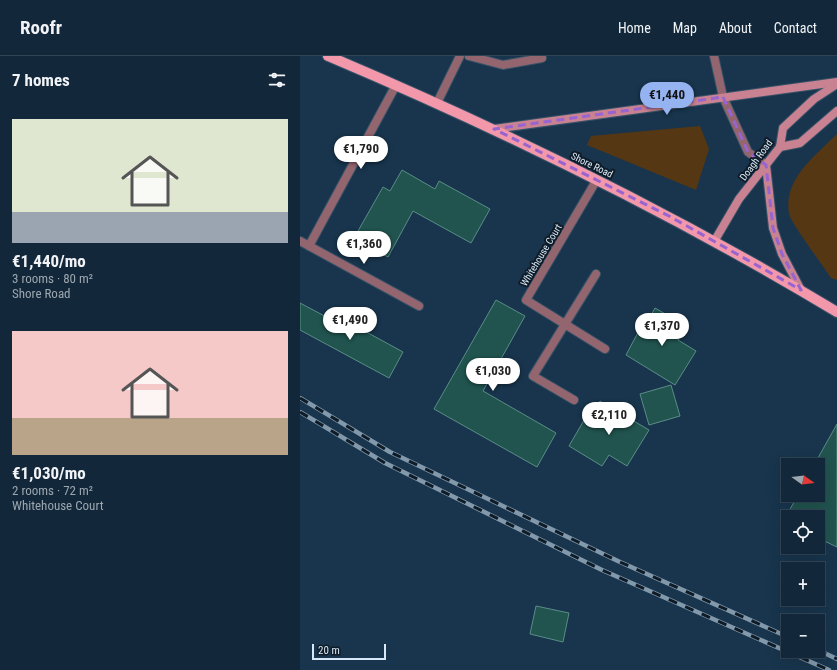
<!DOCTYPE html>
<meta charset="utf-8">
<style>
:root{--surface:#12283a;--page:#1b3042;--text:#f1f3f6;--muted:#9ca6af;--line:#314454;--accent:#95b2f1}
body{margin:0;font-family:"Roboto Condensed",sans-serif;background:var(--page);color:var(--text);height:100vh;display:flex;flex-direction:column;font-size:15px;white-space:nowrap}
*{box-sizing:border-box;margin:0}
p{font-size:13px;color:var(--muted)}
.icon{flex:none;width:22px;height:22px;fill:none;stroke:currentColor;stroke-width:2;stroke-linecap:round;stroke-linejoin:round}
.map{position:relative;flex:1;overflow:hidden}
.details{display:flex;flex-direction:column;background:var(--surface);width:300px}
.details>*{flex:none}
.needle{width:26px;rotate:104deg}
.fabs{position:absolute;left:481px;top:402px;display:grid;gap:8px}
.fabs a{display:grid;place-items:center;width:44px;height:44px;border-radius:0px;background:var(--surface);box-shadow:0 4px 16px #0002,0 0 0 1px var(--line);font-size:20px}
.scale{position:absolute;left:12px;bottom:10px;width:74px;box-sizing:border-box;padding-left:4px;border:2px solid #d7e8f8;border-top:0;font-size:11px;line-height:14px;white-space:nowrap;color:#d7e8f8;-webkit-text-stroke:3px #0f1c27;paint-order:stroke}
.price{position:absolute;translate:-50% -34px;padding:0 9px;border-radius:14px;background:#fff;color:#222;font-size:13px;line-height:26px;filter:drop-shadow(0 1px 2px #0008)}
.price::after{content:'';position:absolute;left:50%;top:24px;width:12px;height:9px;margin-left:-6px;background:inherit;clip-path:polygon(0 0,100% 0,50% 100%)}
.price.current{background:var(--accent);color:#111}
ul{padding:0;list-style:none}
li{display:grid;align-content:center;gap:8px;height:212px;padding:0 12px}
li span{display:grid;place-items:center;height:124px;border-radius:0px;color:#555}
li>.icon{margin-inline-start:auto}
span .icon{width:72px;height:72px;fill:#fffc;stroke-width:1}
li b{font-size:17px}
h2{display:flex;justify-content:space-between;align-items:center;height:48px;padding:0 12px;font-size:17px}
header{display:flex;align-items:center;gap:24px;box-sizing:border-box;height:56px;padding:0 20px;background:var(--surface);border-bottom:1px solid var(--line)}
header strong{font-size:19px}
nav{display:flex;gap:22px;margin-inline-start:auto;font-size:14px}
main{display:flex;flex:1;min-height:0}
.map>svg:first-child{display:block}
</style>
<header>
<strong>Roofr</strong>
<nav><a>Home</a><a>Map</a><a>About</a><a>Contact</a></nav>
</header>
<main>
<section class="details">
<h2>7 homes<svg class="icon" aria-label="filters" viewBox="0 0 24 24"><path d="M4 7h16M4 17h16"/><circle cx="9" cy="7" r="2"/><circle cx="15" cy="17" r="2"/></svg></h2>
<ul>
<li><span style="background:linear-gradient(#dfe7d0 75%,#9aa5b1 0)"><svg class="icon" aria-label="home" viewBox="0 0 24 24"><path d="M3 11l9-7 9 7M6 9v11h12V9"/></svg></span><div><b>€1,440/mo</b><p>3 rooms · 80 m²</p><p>Shore Road</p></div></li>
<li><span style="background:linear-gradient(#f6c9c9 70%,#b9a48a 0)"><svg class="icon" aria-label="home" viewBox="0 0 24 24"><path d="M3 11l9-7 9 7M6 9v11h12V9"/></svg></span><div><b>€1,030/mo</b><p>2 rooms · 72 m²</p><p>Whitehouse Court</p></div></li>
</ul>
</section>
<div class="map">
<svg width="537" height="614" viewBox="0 0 537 614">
<rect width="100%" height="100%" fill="#18354d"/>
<g fill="#563713">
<path d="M400,70L409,93L396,134L287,89L291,80Z"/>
<path d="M537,78V224L531,222C524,211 491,167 489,158C483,123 515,100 537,78Z"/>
</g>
<g fill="#21544f" stroke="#5a8d87">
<path d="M102,114L135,133L139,125L190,153L171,187L113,155L88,201L54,182L83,131L90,135Z"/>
<path d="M196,244L225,260L183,335L256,377L237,411L134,353Z"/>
<path d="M0,247L34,265L37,260L103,296L89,322L0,274Z"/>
<path d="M355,252L386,270L378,284L396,295L375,329L326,299L343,267L346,268Z"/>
<path d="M371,329L380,360L349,369L340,338Z"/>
<path d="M300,345L349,374L327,410L309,399L302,410L269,390L287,359L290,361Z"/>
<path d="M537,368V491L518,482V461H488V466L484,464L498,439H518V409H514Z"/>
<path d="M236,550L269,557L263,586L230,578Z"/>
</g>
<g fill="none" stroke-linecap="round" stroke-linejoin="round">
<defs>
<g id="service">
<path d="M169,0L203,9L242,2"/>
<path d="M414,0L423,41"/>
<path d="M137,47L160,0"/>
</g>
<g id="minor">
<path d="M423,41L448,96L466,109"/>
<path d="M296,125L226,244L305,293"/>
<path d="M0,185L119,250"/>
<path d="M9,190L96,29"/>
<path d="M274,344L233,320L296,218"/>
</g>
<g id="secondary">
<path d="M194,73L537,26"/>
<path d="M480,91L500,87L537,55"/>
<path d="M466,109L473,172L482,198L501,234"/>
<path d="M415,184L439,143L480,91L483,72L514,43L537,28"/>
</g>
<path id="primary" d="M28,0C203,74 374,158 537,256"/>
</defs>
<use href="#service" stroke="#375268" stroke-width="10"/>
<use href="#minor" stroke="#375268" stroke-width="10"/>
<use href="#secondary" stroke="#375268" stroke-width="10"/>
<use href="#primary" stroke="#375268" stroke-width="12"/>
<use href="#service" stroke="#93666f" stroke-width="8"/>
<use href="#minor" stroke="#93666f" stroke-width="8"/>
<use href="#secondary" stroke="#c98291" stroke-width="8"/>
<use href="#primary" stroke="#f397ab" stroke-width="10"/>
<defs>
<g id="rail">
<path d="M0,342L90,396L320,506L488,581"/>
<path d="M0,356L85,407L302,514L529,614"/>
<path d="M518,594L537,603"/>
</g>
</defs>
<use href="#rail" stroke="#8299ac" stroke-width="4.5"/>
<use href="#rail" stroke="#0f1c27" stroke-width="3" stroke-dasharray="9" stroke-linecap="butt"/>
</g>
<path fill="none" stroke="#9764d0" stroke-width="3" stroke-dasharray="8 5" stroke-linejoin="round" d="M423,41L448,96L466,109L473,172L482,198L501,234L369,160L194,73Z"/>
<g text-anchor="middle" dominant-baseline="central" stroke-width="4" stroke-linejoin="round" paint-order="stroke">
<g font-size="10" fill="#d7e8f8" stroke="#0f1c27">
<text transform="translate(456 104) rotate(-54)">Doagh Road</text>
<text transform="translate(292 109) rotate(26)">Shore Road</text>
<text transform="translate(241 199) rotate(-59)">Whitehouse Court</text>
</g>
</g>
</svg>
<div class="fabs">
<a><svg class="needle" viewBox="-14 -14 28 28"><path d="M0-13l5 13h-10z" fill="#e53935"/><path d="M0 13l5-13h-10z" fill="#9ca6af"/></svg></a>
<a><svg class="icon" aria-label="locate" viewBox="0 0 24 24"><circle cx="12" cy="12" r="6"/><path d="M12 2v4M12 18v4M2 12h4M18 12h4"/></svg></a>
<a>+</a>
<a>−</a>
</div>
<div class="scale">20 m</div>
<b class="price current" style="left:367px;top:60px">€1,440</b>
<b class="price" style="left:61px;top:114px">€1,790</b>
<b class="price" style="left:64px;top:209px">€1,360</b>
<b class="price" style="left:50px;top:285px">€1,490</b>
<b class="price" style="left:362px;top:291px">€1,370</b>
<b class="price" style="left:193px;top:336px">€1,030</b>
<b class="price" style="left:309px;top:380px">€2,110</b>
</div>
</main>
